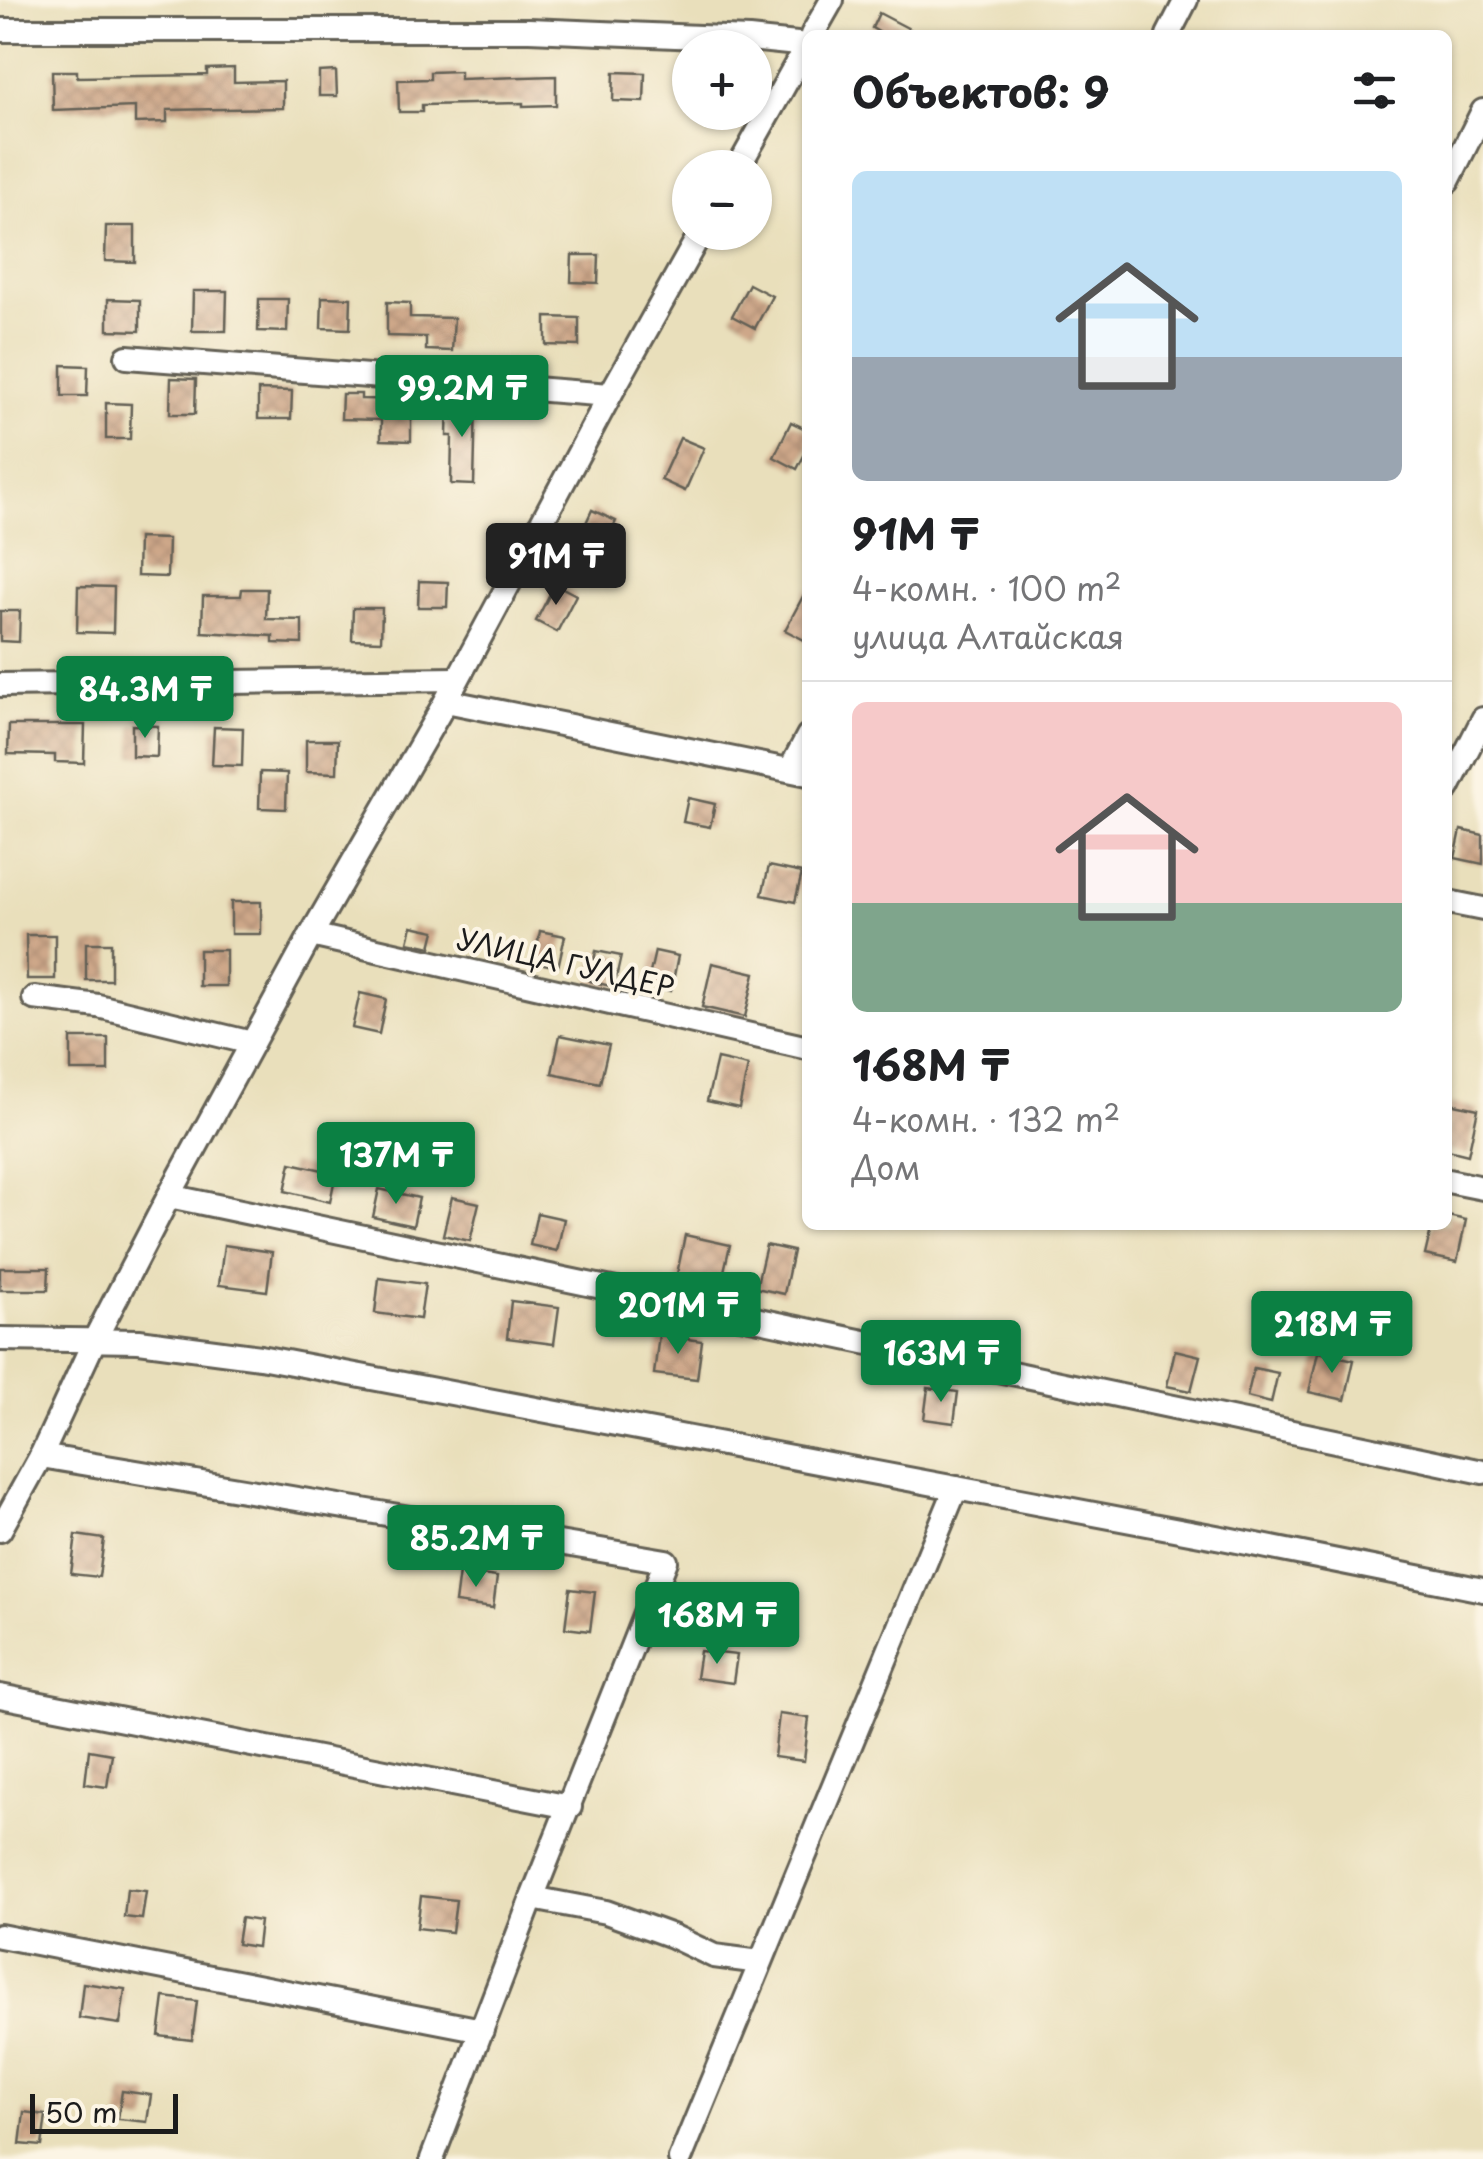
<!DOCTYPE html>
<html lang="ru">
<meta charset="utf-8">
<style>
:root{--surface:#fff;--page:#f2f2f2;--text:#202124;--muted:#757577;--line:#e0e0e0;--accent:#0b8043}
body{margin:0;font-family:"Playpen Sans",sans-serif;background:var(--page);color:var(--text);height:100vh;display:flex;flex-direction:column;font-size:38px;white-space:nowrap}
*{box-sizing:border-box;margin:0}
p{font-size:32px;color:var(--muted)}
.icon{flex:none;width:55px;height:55px;fill:none;stroke:currentColor;stroke-width:2;stroke-linecap:round;stroke-linejoin:round}
.map{position:relative;flex:1;overflow:hidden}
.panel{position:absolute;left:802px;top:30px;width:650px;height:1200px;display:flex;flex-direction:column;background:var(--surface);border-radius:15px;box-shadow:0 2px 8px #0004}
.panel>*{flex:none}
.buttons{position:absolute;left:672px;top:30px;display:grid;gap:20px}
.buttons a{display:grid;place-items:center;width:100px;height:100px;border-radius:50%;background:var(--surface);box-shadow:0 2px 8px #0004;font-size:50px}
.scale{position:absolute;left:30px;bottom:25px;width:148px;box-sizing:border-box;padding-left:10px;border:5px solid #1c1c1c;border-top:0;font-size:28px;line-height:35px;white-space:nowrap;color:#1c1c1c;-webkit-text-stroke:8px #fcf5e5;paint-order:stroke}
.price{position:absolute;translate:-50% -85px;padding:0 22px;border-radius:10px;background:var(--accent);color:#fff;font-size:32px;line-height:65px;filter:drop-shadow(0 2px 5px #0008)}
.price::after{content:'';position:absolute;left:50%;top:60px;width:30px;height:22px;margin-left:-15px;background:inherit;clip-path:polygon(0 0,100% 0,50% 100%)}
.price.selected{background:#222;color:#fff}
ul{padding:0;list-style:none}
li{display:grid;align-content:center;gap:20px;height:530px;padding:0 50px}
li+li{border-top:2px solid var(--line)}
li span{display:grid;place-items:center;height:310px;border-radius:15px;color:#555}
li>.icon{margin-inline-start:auto}
span .icon{width:180px;height:180px;fill:#fffc;stroke-width:1}
li b{font-size:42px}
h2{display:flex;justify-content:space-between;align-items:center;height:120px;padding:0 50px;font-size:42px}
.map>svg:first-child{display:block}
</style>
<div class="map">
<svg width="1483" height="2159" viewBox="0 0 1483 2159">
<defs>
<pattern id="building-cross-hatch" width="8" height="8" patternUnits="userSpaceOnUse" patternTransform="scale(2.5)"><rect width="8" height="8" fill="#cea789"/><path d="M0 0l8 8M0 8l8-8" fill="none" stroke="#b08f76"/></pattern>
</defs>
<rect width="100%" height="100%" fill="#fcf5e5"/>
<filter id="ink" filterUnits="userSpaceOnUse"><feTurbulence type="fractalNoise" baseFrequency=".01" numOctaves="2"/><feDisplacementMap in="SourceGraphic" scale="20" xChannelSelector="R" yChannelSelector="G"/><feConvolveMatrix kernelMatrix="1 2 1 2 8 2 1 2 1" color-interpolation-filters="sRGB"/></filter>
<filter id="wash" filterUnits="userSpaceOnUse"><feTurbulence type="fractalNoise" baseFrequency=".0048" numOctaves="4" result="noise"/><feDisplacementMap in="SourceGraphic" scale="40" xChannelSelector="R" yChannelSelector="G"/><feGaussianBlur stdDeviation="2.25" result="paint"/><feColorMatrix in="noise" values="0 0 0 0 0 0 0 0 0 0 0 0 0 0 0 0 0 1.4 0 .05"/><feComposite in="paint" operator="in"/></filter>
<g filter="url(#wash)">
<rect width="100%" height="100%" fill="#e9dfbb"/>
<g id="blocks">
<g fill="url(#building-cross-hatch)">
<path d="M879,13L921,35H884L872,28Z"/>
<path d="M234,68V82L283,81V108L167,110V122L135,123V107L53,110L52,71H77V77L207,75V69Z"/>
<path d="M336,71L337,96H319V72Z"/>
<path d="M460,71V79L556,76V105L523,106V103L422,105V112H399L398,80L430,79V72Z"/>
<path d="M614,72L645,73L644,102L613,101Z"/>
<path d="M106,226H135V262L105,261Z"/>
<path d="M572,255H599L598,283L571,282Z"/>
<path d="M749,284L772,296L755,328L732,316Z"/>
<path d="M193,291H227L226,331H192Z"/>
<path d="M322,297L351,298L350,329L321,328Z"/>
<path d="M108,299L140,300V331L108,330Z"/>
<path d="M259,299H288L287,332L258,331Z"/>
<path d="M387,302L410,303V317L454,318L452,351L426,350V337L387,336Z"/>
<path d="M546,317L579,318V346L546,345Z"/>
<path d="M62,365L88,366L87,396H62Z"/>
<path d="M171,378L196,379L195,414H170Z"/>
<path d="M258,390L292,391L291,419H258Z"/>
<path d="M342,394H361V399L411,400V441L381,440V420L341,419Z"/>
<path d="M448,399L476,400L474,485L451,484L452,436H447Z"/>
<path d="M106,403L131,404L130,439H106Z"/>
<path d="M791,422L808,430V448L797,469L774,457Z"/>
<path d="M680,438L704,448L685,491L661,480Z"/>
<path d="M592,510L616,521L593,571L569,560Z"/>
<path d="M138,538L168,539L167,577L137,576Z"/>
<path d="M419,581L448,582L447,607H418Z"/>
<path d="M555,584L576,595L557,632L536,621Z"/>
<path d="M78,586L114,587L113,633L77,632Z"/>
<path d="M808,587V642L785,630Z"/>
<path d="M242,589H267L266,619L302,620V644L273,643V636L202,632L203,596H241Z"/>
<path d="M353,608H382L381,641L352,640Z"/>
<path d="M0,611H20L19,642L0,641Z"/>
<path d="M9,725H85L84,763L55,762V755L8,754Z"/>
<path d="M132,725L158,726L157,757L132,756Z"/>
<path d="M214,727L243,728L242,766L212,765Z"/>
<path d="M306,740H338L337,773L306,772Z"/>
<path d="M260,772L287,773L286,809L259,808Z"/>
<path d="M688,798L715,804L710,827L683,822Z"/>
<path d="M1461,830L1483,835V864L1455,858Z"/>
<path d="M769,866L802,873L795,902L762,895Z"/>
<rect x="231" y="902" width="30" height="32"/>
<path d="M412,926L435,931L431,947L408,942Z"/>
<path d="M540,931L565,936L558,967L534,962Z"/>
<path d="M26,935H55V979H27Z"/>
<rect x="86" y="943" width="25" height="37"/>
<rect x="199" y="950" width="27" height="36"/>
<path d="M596,951L621,956L614,987L590,981Z"/>
<path d="M655,951L678,956L671,991L647,986Z"/>
<path d="M712,963L755,973L745,1017L702,1007Z"/>
<path d="M360,993L386,999L379,1034L352,1028Z"/>
<path d="M560,1035L609,1045L600,1083L552,1073Z"/>
<rect x="71" y="1038" width="37" height="33"/>
<path d="M717,1059L748,1066L739,1108L707,1101Z"/>
<path d="M1450,1103L1478,1109L1468,1155L1448,1150V1116Z"/>
<path d="M291,1163L336,1173L330,1202L285,1191Z"/>
<path d="M379,1189L419,1198L413,1226L373,1217Z"/>
<path d="M452,1197L479,1203L470,1241L443,1235Z"/>
<path d="M537,1213L564,1219L557,1251L530,1245Z"/>
<path d="M1448,1216L1466,1220L1457,1262L1425,1255L1432,1225H1448Z"/>
<path d="M685,1235L730,1245L720,1289L676,1279Z"/>
<path d="M224,1245L272,1252L267,1291L219,1285Z"/>
<path d="M766,1245L793,1251L784,1294L756,1288Z"/>
<path d="M0,1268H49L48,1290H0Z"/>
<path d="M379,1278L425,1284L420,1319L375,1313Z"/>
<path d="M511,1301L559,1307L554,1344L507,1338Z"/>
<path d="M659,1335L702,1341L697,1379L654,1374Z"/>
<path d="M1175,1350L1200,1356L1191,1391L1167,1386Z"/>
<path d="M1318,1352L1354,1360L1345,1400L1309,1392Z"/>
<path d="M1254,1368L1278,1373L1271,1403L1247,1397Z"/>
<path d="M928,1388L958,1392L954,1423L924,1419Z"/>
<path d="M76,1535L104,1539L99,1577L71,1574Z"/>
<path d="M459,1572L497,1577L493,1608L455,1603Z"/>
<path d="M570,1589L595,1592L590,1631L565,1628Z"/>
<path d="M700,1651L737,1655L733,1683L696,1678Z"/>
<path d="M779,1714L809,1718L804,1761L774,1757Z"/>
<path d="M89,1750L112,1754L107,1787L85,1784Z"/>
<path d="M127,1889L146,1891L142,1919L124,1917Z"/>
<path d="M421,1896L456,1900L452,1932L417,1928Z"/>
<path d="M241,1918L260,1921L257,1947L237,1944Z"/>
<path d="M83,1983L125,1989L120,2024L79,2018Z"/>
<path d="M164,1997L197,2001L192,2040L159,2036Z"/>
<path d="M122,2091L151,2095L147,2122L118,2119Z"/>
<path d="M24,2112L46,2115L42,2146L20,2144Z"/>
</g>
</g>
</g>
<g filter="url(#ink)">
<use href="#blocks" fill-opacity="0" stroke="#646054" stroke-width="2.5"/>
<g fill="none" stroke-linecap="round" stroke-linejoin="round">
<defs>
<g id="minor">
<path d="M0,30H529L749,39L807,45"/>
<path d="M812,35L832,0"/>
<path d="M1168,35L1186,0"/>
<path d="M738,168L808,43"/>
<path d="M1448,181L1483,111"/>
<path d="M127,357L610,395"/>
<path d="M0,685L457,679"/>
<path d="M446,701L808,774"/>
<path d="M790,770L808,736"/>
<path d="M1448,788L1483,719"/>
<path d="M1448,902L1483,909"/>
<path d="M311,935L808,1048"/>
<path d="M34,998L98,1006L252,1043"/>
<path d="M1448,1181L1483,1188"/>
<path d="M169,1196L1483,1472"/>
<path d="M0,1339L139,1341L260,1357L1227,1539L1483,1590"/>
<path d="M41,1456L666,1561L532,1898L432,2159"/>
<path d="M0,1530L41,1456L95,1339L169,1196L311,935L446,701L610,395L701,232"/>
<path d="M0,1696L570,1807"/>
<path d="M532,1898L606,1912L672,1936L714,1956L760,1962"/>
<path d="M0,1936L482,2030"/>
<path d="M680,2159L956,1488"/>
</g>
</defs>
<use href="#minor" stroke="#646054" stroke-width="28"/>
<use href="#minor" stroke="#fff" stroke-width="22"/>
</g>
</g>
<g text-anchor="middle" dominant-baseline="central" stroke-width="8" stroke-linejoin="round" paint-order="stroke">
<g font-size="28" fill="#1c1c1c" stroke="#fcf5e5">
<text transform="translate(566 962) rotate(13)">УЛИЦА ГУЛДЕР</text>
</g>
</g>
</svg>
<div class="buttons">
<a>+</a>
<a>−</a>
</div>
<div class="scale">50 m</div>
<b class="price" style="left:462px;top:440px">99.2M ₸</b>
<b class="price selected" style="left:556px;top:608px">91M ₸</b>
<b class="price" style="left:145px;top:741px">84.3M ₸</b>
<b class="price" style="left:396px;top:1207px">137M ₸</b>
<b class="price" style="left:678px;top:1357px">201M ₸</b>
<b class="price" style="left:1332px;top:1376px">218M ₸</b>
<b class="price" style="left:941px;top:1405px">163M ₸</b>
<b class="price" style="left:476px;top:1590px">85.2M ₸</b>
<b class="price" style="left:717px;top:1667px">168M ₸</b>
<section class="panel">
<h2>Объектов: 9<svg class="icon" aria-label="filters" viewBox="0 0 24 24"><path d="M4 7h16M4 17h16"/><circle cx="9" cy="7" r="2"/><circle cx="15" cy="17" r="2"/></svg></h2>
<ul>
<li><span style="background:linear-gradient(#bfe0f5 60%,#9aa5b1 0)"><svg class="icon" aria-label="home" viewBox="0 0 24 24"><path d="M3 11l9-7 9 7M6 9v11h12V9"/></svg></span><div><b>91M ₸</b><p>4-комн. · 100 m²</p><p>улица Алтайская</p></div></li>
<li><span style="background:linear-gradient(#f6c9c9 65%,#7fa58c 0)"><svg class="icon" aria-label="home" viewBox="0 0 24 24"><path d="M3 11l9-7 9 7M6 9v11h12V9"/></svg></span><div><b>168M ₸</b><p>4-комн. · 132 m²</p><p>Дом</p></div></li>
</ul>
</section>
</div>
